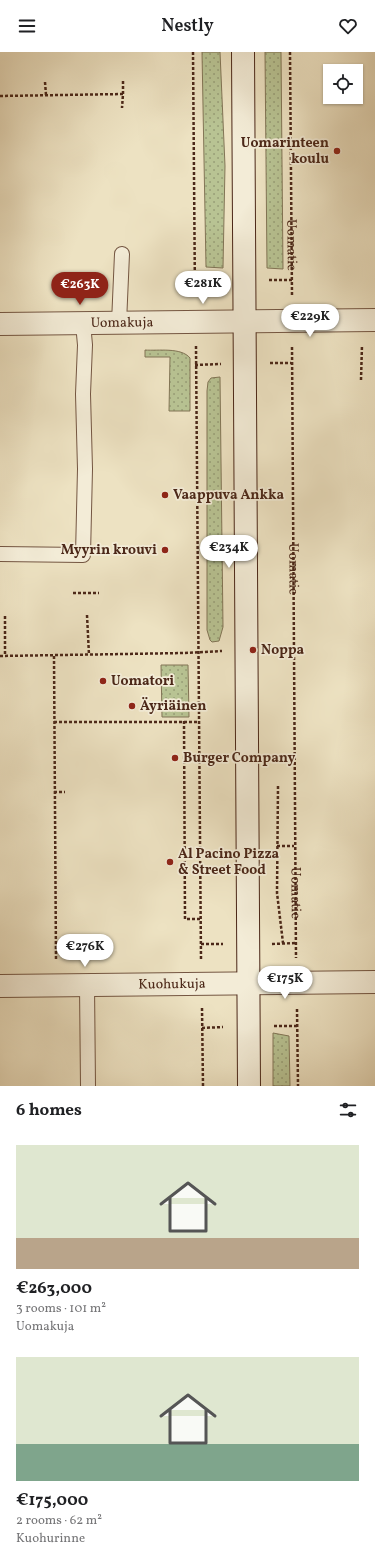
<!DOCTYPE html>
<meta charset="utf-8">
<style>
:root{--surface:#fff;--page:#f2f2f2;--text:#202124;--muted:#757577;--accent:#8f2418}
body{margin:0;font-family:Vollkorn,serif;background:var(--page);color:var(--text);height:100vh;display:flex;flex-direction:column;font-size:15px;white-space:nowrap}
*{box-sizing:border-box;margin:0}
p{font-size:13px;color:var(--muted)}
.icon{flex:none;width:22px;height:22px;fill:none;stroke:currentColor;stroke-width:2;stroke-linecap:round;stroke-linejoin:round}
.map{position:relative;height:1034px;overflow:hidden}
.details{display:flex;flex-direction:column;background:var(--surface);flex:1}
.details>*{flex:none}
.controls{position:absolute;left:323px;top:12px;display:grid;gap:8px}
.controls a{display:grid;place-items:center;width:40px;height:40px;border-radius:0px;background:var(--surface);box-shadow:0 1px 3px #0004;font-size:20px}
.price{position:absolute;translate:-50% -34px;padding:0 9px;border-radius:14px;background:#fff;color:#222;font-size:13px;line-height:26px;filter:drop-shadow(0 1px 2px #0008)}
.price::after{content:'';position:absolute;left:50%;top:24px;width:12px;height:9px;margin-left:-6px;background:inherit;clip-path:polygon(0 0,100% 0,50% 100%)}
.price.current{background:var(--accent);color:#fff}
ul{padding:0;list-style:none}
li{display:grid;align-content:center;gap:8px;height:212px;padding:0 16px}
li span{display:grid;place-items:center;height:124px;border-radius:0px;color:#555}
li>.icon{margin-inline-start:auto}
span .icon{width:72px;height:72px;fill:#fffc;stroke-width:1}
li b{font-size:17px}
h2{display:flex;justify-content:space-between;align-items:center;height:48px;padding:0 16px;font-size:17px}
header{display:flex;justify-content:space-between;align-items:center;height:52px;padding:0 16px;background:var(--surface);font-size:18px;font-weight:600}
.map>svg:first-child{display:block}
</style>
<header><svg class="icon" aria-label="menu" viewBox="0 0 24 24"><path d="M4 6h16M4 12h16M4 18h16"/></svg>Nestly<svg class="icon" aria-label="heart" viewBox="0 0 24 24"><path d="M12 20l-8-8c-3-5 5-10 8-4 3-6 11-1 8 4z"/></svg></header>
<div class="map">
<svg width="375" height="1034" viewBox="0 0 375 1034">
<defs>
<pattern id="grass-dots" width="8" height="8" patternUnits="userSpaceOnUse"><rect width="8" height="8" fill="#b8c393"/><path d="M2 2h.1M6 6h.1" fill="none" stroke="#989e77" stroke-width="1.8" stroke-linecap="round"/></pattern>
</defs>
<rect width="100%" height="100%" fill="#ede2c2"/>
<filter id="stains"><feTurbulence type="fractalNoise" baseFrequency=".005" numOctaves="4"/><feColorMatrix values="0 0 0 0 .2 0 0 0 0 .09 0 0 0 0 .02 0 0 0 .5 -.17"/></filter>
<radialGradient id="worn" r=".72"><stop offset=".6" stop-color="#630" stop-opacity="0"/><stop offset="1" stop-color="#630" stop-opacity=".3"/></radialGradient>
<g fill="url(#grass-dots)" stroke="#827556">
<path d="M202,0H220L225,114L223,216L206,215Z"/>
<path d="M265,0H281L283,217L267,216Z"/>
<path d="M145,298C158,299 181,295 190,306V359H169L170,305H145Z"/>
<path d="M220,325L223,575L219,589L212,590L210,588L207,578V339L208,330L211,326Z"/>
<path d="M161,613H188L189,665H162Z"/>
<path d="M273,981L289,984L290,1034H273Z"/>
</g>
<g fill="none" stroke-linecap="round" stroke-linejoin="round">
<defs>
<g id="lane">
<path d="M119,271L122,202"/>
<path d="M0,502L83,503L85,417L83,342L85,293L83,271"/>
<path d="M87,933L88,1034"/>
</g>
<g id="street">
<path id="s3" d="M0,272L375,268"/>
<path id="s4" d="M0,934L375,930"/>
</g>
<path id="secondary" d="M243,0L249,1034"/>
</defs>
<use href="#lane" stroke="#745642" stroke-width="16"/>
<use href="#street" stroke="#745642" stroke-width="24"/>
<use href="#secondary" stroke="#4b2718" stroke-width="24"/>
<g stroke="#4b2718" stroke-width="2.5" stroke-dasharray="3 2" stroke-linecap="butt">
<path d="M193,0L195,245"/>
<path id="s1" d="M290,0L292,244"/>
<path d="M123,29V42"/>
<path d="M45,30L46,43"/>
<path d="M0,44L123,42L122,56"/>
<path d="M195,227H220"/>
<path d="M269,228H292"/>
<path d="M196,294L201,907"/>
<path id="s2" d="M292,295L296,906"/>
<path d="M270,311H291"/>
<path d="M195,313L221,312"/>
<path d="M361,328L362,293"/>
<path d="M73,541H99"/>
<path d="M87,563L89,603"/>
<path d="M5,564V603"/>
<path d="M272,597L293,596"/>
<path d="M0,604L185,601L222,599"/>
<path d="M54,604L56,908"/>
<path d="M184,669L185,867H201"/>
<path d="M54,670H199"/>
<path d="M278,734L277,841L283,891"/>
<path d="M54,740H65"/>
<path d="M277,794H294"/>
<path d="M201,892H223"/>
<path d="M272,892L296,891"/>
<path d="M202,956L203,1034"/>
<path d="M297,957L298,1034"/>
<path d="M274,974H298"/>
<path d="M202,976L223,975"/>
</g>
<use href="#lane" stroke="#f3ecd7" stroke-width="14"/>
<use href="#street" stroke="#f3ecd7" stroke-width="22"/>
<use href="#secondary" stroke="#f3ecd7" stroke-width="22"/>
</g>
<g fill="#8f2418" stroke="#f3ecd7" stroke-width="1.5">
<circle cx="337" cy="99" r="4"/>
<circle cx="165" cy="443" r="4"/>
<circle cx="165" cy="498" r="4"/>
<circle cx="253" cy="598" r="4"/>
<circle cx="103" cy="629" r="4"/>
<circle cx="132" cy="654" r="4"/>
<circle cx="175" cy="706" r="4"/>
<circle cx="170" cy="810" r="4"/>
</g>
<g text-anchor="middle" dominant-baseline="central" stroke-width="3.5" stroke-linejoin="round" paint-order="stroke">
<g font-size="14" font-weight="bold" fill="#4b2718" stroke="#f3ecd7" text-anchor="start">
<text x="329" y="91" text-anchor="end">Uomarinteen<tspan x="329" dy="16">koulu</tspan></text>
<text x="173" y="443">Vaappuva Ankka</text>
<text x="157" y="498" text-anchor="end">Myyrin krouvi</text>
<text x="261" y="598">Noppa</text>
<text x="111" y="629">Uomatori</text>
<text x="140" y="654">Äyriäinen</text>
<text x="183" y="706">Burger Company</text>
<text x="178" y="802">Al Pacino Pizza<tspan x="178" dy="16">&amp; Street Food</tspan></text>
</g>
<g font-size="14" fill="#4b2718" stroke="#f3ecd7">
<text stroke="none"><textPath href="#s1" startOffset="193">Uomatie</textPath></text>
<text stroke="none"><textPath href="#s3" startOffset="122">Uomakuja</textPath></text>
<text stroke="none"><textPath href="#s2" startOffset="222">Uomatie</textPath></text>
<text stroke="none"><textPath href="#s2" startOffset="546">Uomatie</textPath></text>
<text stroke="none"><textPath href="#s4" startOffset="172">Kuohukuja</textPath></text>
</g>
</g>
<rect width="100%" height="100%" filter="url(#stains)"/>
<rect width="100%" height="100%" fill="url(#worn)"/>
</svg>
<div class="controls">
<a><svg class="icon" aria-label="locate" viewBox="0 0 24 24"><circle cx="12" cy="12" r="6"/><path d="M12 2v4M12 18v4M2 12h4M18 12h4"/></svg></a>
</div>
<b class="price" style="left:203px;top:253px">€281K</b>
<b class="price current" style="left:80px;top:254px">€263K</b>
<b class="price" style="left:310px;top:286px">€229K</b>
<b class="price" style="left:229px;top:517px">€234K</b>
<b class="price" style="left:85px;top:916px">€276K</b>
<b class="price" style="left:285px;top:948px">€175K</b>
</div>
<section class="details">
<h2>6 homes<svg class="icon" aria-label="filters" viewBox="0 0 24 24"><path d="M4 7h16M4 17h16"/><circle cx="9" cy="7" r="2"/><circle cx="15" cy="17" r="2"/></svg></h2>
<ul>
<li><span style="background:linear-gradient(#dfe7d0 75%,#b9a48a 0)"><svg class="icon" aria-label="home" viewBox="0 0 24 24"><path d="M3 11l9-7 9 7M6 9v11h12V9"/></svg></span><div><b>€263,000</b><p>3 rooms · 101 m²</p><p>Uomakuja</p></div></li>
<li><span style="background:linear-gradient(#dfe7d0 70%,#7fa58c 0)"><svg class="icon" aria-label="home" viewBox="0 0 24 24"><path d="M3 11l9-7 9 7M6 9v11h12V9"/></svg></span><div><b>€175,000</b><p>2 rooms · 62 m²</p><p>Kuohurinne</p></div></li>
</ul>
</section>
